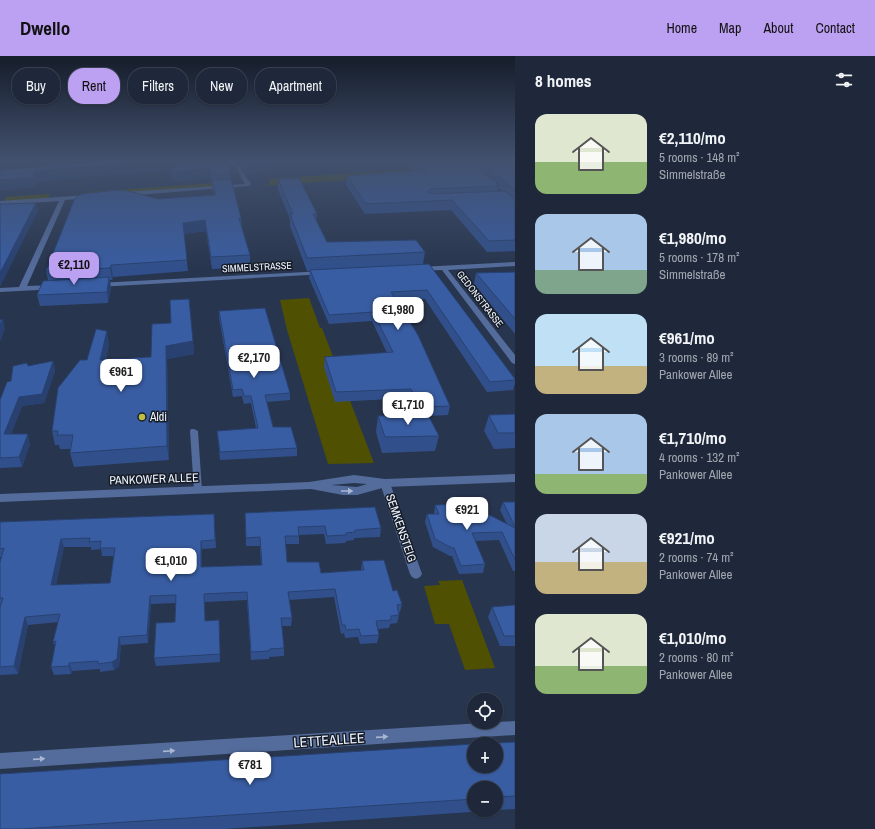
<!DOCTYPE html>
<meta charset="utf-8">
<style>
:root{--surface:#1e283a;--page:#2b3445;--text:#f1f3f6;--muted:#a1a6af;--line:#3c4454;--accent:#bca0f2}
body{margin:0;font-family:"Archivo Narrow",sans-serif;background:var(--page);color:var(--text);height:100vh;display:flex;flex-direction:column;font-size:15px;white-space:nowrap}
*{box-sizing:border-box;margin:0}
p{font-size:13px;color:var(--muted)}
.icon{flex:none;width:22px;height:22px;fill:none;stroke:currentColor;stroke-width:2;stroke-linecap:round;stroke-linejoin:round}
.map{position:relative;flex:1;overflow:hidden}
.sheet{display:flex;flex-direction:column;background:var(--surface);width:360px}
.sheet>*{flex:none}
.guide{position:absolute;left:12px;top:12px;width:380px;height:36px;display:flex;gap:8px}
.fabs{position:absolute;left:467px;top:637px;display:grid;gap:8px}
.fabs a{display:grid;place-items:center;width:36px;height:36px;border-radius:50%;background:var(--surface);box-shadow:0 1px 3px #0004,0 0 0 1px var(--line);font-size:20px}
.price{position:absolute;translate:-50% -34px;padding:0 9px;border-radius:8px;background:#fff;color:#222;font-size:13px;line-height:26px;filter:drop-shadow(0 1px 2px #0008)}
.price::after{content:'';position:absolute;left:50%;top:24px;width:12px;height:9px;margin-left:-6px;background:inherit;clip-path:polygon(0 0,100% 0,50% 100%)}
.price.on{background:var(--accent);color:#111}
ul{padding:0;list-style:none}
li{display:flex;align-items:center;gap:12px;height:100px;padding:0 20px}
li span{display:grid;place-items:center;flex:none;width:112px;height:80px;border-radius:12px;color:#555}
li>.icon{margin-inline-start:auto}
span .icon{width:48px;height:48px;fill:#fffc;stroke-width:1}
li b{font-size:17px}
h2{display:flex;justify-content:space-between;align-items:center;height:48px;padding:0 20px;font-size:17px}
.pill{padding:0 14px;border-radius:16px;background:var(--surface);box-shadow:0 1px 3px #0004,0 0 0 1px var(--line);font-size:14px;line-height:36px}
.pill.on{background:var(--accent);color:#111}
header{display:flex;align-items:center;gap:24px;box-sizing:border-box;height:56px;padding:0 20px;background:var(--accent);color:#111}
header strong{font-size:19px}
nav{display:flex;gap:22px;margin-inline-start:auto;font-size:14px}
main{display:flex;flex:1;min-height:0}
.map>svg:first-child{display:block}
</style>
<header>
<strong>Dwello</strong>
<nav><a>Home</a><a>Map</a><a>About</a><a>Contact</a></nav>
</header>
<main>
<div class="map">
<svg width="515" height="773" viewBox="0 0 515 773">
<rect width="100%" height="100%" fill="#28354e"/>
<g fill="#505002">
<path d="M515,106L348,124L260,130L270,128L269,123Z"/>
<path d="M230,126L229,130L88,139L87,136Z"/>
<path d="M50,138L48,142L4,146L6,141Z"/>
<path d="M309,242L320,272H322L374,407L328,408L287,274L280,244Z"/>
<path d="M462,524L495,612L465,614L449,568H435L424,530L440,529L438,525Z"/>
</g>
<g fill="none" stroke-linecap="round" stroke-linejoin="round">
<path fill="#536c9b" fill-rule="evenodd" d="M191,373H194L198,375L202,435L201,437H195L194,435L190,375Z"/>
<g fill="#536c9b" fill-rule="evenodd">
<path d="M231,105H236L251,128L249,130L124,140L121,138L124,136L245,128Z"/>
<path d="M88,139L90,140V142L65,144L27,230L54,229L58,231L57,233L0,236V232L19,231L59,145L0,149V145Z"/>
<path d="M515,206V210L448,214L515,299V308L512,307L442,214L419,215L416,213L419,211Z"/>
<path d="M324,215L326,216V218L98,231L94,229L98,227Z"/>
<path d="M385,423L389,424L390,427L422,518L420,521L416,523L412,521L410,518L380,427L381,424Z"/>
<path d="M515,665V679L0,713V697Z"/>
</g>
<path fill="#536c9b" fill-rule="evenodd" d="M515,418V426L386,431L357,439H343L311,433L0,446V438L309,426L354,419L385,423ZM354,427L367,428L357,431L331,429Z"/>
</g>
<g fill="#31508b" fill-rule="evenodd">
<path d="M0,105H235L238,119H230V123L241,162L242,171L250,199V211L212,213L206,175L184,178L188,215L113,221L112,224H110L111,232L108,247L40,250L37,239L48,224L46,215L120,135L158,143L214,140L212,129L210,122L172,125L171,114L48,124L36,126V131L0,134Z"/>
<path d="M238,105H270L271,107V116L246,118Z"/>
<path d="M400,105H515V195L487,196L451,154L365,158L346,129L347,120L414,115ZM499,132L502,135H498Z"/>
<path d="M278,123L317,158L316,164L327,186L425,196L423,208L515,323V327L513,334L487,336L425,243L397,244L450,350L448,359L429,360L439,380L435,395L382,397L376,376L378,360L417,359L409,342L335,346L324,311L325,301L387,297L372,265L329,268L309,222L310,215H307L290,170V163L278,134Z"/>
<path d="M515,216V278L474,228L476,217Z"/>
<path d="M219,255L290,337V344L267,346L273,371L297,392V400L220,404L217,375L256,372L251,347L244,348L242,340L233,341L219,262Z"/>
<path d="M193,285L194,298L167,303L169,404L74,411L70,397L71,393H60L59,389H55L52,375L87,304L109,288L106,303L151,301Z"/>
<path d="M53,305L55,315L44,347L22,350L11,378L30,388L22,411L0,412V344L11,325L28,310Z"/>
<path d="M515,358V392L494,393L484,375L489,359Z"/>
<path d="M503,446H515V515H513L499,484L475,485L485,508L483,517L459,518L452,500H450L433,491L425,466L427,458H434L435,449L507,468L500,454Z"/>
<path d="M245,457L381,472L380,481L354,482V484L346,485L345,487L326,488L324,478L299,479V488H286L287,506L321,517L361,515L362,505L393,535L402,548L400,556L399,557V559L397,567L390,568L389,572L378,573L379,579L377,587L360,588L358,581L345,582L344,577L341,578L334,541L289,544L292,562L291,570H282L284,592V600L269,601V603L251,604L247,544L205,546V565L219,564L220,606L156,610L154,602L175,566L176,547L151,548L148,587L121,589L119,611L114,614L100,616V613L72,615L71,618L54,619L51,611L55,590L53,586L58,566L28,569L18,618L0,619V506L2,501H0V466L214,458L216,492L202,493V511L261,509L260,490H246ZM64,491H91V494L101,493L102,500H114L110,527L56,529Z"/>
<path d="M515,549V590H500L488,561L492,551Z"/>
<path d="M515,686V753L225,773H0ZM474,732H496V754H474Z"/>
</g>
<g fill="#284171">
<path d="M30,105H137L0,117V108Z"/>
<path d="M167,105H196V112L48,124L36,126V131L0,134V124L34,116L46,114Z"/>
<path d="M271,107V116L246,118V109Z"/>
<path d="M237,109L238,119H230L228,110Z"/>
<path d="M210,112V122L172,125V116Z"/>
<path d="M36,147L38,155L0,231V217Z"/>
<path d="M205,164L206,175L184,178L183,167Z"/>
<path d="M111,209L113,221L112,224L110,212Z"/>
<path d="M109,221L111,232L108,247L107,236Z"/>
<path d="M3,263L5,273L0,286V269Z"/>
<path d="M107,275L109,288L103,317L100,304Z"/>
<path d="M193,285L194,298L167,303L169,404L167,390L166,290Z"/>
<path d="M53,305L55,315L44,347L22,350L7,388L4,378L19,341Z"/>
<path d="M28,378L30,388L22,411L19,401Z"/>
<path d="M61,483L64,491L54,538L51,529Z"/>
<path d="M201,485L202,493V519L201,511Z"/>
<path d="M150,540L151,548L148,587L147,579Z"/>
<path d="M25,561L28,569L18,618L14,610Z"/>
<path d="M119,581L121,589L119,611L114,614L112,606Z"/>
<path d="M69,607L72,615L71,618L69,610Z"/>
</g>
<g fill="#395da2" stroke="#284171" fill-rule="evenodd">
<path d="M0,105H30L0,108Z"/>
<path d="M96,105H167L46,114L34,116V121L0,124V114Z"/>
<path d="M191,105H235L237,109L228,110L230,118L211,119L210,112L172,116L171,114Z"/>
<path d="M244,105H270L271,107L246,109Z"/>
<path d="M414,105H473V108L500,130L431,133L427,136L431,138L505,135L515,143V184L489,185L452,144L366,148L347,120L427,114Z"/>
<path d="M480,105H515V134Z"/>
<path d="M299,122L317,158H313L327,186L416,184L425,196L307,202L290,158H293L278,123Z"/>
<path d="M231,123L241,162H239L250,199L211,201L205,164L183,167L187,204L111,209L110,212L46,215L75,142L82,138L117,134L120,135L124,134L158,143L216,139L212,124Z"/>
<path d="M36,147L0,217V148Z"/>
<path d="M429,208L515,323V324L490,326L427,234L391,236L418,279L450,350L420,351L411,333L336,336L325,301L393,296L373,256L329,259L310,214Z"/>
<path d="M515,216V263L476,217Z"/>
<path d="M109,221L107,236L37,239L43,225Z"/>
<path d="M189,243L193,285L166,290L167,390L70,397L73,379H57L58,375H52L58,332L80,304H87L96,273L107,275L100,304L151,301L152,268L171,267L170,244Z"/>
<path d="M265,252L290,337L265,339L273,371H291L297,392L220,396L217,375L258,372L251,340H244L242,333L233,334L219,255Z"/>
<path d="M3,263L0,269V264Z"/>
<path d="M53,305L42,338L19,341L4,378H28L19,401L0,402V344L7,326L11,325L13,310L27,307L28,310Z"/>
<path d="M515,358V377H498L489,359Z"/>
<path d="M428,359L439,380L385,381L378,360Z"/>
<path d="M503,446H515V471Z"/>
<path d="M468,448L515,472V504L502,476L472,477L485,508L461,510L454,492H452L435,483L427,458H439L435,449Z"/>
<path d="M375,451L381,472L355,474V476L346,477V479L327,480L325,470L298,471L299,480H285L287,506H319L321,517L364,514L362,505L384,504L393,535L397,534L402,548L397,549L399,559L391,560V564L376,565L379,579L361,580L359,573L346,574L345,569H342L335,533L288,536L292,562H281L284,592L270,593L269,595L251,596L247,536L204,538L205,565L219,564L220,598L154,602L156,567L175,566L176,539L150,540L147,579L119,581L117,603L112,606L98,608V605L69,607V610L51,611L56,585L53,586L60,558L25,561L14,610L0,611V552L3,542H0V506L4,492L0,493V466L214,458L215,484L201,485V511L262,509L260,481L246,482L245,457ZM90,482L89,486L101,485L100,492H115L110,527L51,529L61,483Z"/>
<path d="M515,549V580H504L492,551Z"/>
<path d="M515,686V740L496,741V732H474V743L21,773H0V718L474,688V710H496V688H478Z"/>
</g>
<defs><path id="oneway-solid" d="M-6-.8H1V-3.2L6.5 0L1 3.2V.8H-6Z"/></defs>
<g fill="#a9b7d2">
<use href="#oneway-solid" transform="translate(347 435)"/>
<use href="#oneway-solid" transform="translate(382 681) rotate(-4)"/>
<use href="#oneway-solid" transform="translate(169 695) rotate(-4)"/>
<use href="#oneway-solid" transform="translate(39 703) rotate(-4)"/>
</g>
<linearGradient id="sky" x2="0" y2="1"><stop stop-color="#161d2b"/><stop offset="0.49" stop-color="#42516e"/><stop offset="1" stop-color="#42516e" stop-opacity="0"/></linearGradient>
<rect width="515" height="213" fill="url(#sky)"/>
<circle fill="#bebf42" stroke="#171d28" stroke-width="1.5" cx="142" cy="361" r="4"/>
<g text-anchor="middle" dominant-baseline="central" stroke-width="3" stroke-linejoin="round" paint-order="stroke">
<g font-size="10" fill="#eff5ff" stroke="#171d28">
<text transform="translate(257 211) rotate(-3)">SIMMELSTRASSE</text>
<text transform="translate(480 243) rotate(52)">GEDONSTRASSE</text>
</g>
<g font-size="12" fill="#eff5ff" stroke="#171d28" text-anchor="start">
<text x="150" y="361">Aldi</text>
</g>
<g font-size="12" fill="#eff5ff" stroke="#171d28">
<text transform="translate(154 423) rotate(-2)">PANKOWER ALLEE</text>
<text transform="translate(401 472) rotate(71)">SEMKENSTEIG</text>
</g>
<g font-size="14" fill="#eff5ff" stroke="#171d28">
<text transform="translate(329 684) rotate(-4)">LETTEALLEE</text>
</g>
</g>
</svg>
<div class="fabs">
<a><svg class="icon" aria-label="locate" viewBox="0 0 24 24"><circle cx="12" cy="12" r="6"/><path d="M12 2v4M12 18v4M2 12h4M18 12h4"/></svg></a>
<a>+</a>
<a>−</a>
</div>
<b class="price on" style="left:74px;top:230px">€2,110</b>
<b class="price" style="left:398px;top:275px">€1,980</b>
<b class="price" style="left:254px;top:323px">€2,170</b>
<b class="price" style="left:121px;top:337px">€961</b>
<b class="price" style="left:408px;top:370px">€1,710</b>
<b class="price" style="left:467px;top:475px">€921</b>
<b class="price" style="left:171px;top:526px">€1,010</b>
<b class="price" style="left:250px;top:730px">€781</b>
<div class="guide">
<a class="pill">Buy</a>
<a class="pill on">Rent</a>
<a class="pill">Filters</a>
<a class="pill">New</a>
<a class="pill">Apartment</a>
</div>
</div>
<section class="sheet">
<h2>8 homes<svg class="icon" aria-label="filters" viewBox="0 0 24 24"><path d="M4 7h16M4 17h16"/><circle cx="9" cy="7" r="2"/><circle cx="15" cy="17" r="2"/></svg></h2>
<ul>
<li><span style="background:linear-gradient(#dfe7d0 60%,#8fb573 0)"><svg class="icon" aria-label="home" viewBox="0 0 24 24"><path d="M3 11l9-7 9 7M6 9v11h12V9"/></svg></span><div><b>€2,110/mo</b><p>5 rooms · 148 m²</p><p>Simmelstraße</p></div></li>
<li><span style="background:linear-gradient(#a9c7e8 70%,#7fa58c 0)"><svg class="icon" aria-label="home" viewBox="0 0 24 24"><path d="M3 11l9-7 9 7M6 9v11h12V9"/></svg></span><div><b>€1,980/mo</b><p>5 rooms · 178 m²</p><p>Simmelstraße</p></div></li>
<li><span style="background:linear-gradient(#bfe0f5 65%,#c2b280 0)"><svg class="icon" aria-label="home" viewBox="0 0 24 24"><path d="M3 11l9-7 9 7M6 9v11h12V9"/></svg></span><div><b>€961/mo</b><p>3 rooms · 89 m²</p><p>Pankower Allee</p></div></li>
<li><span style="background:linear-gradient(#a9c7e8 75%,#8fb573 0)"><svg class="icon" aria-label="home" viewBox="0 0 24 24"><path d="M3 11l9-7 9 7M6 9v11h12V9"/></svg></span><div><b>€1,710/mo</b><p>4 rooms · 132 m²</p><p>Pankower Allee</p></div></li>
<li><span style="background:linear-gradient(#c9d6e8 60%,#c2b280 0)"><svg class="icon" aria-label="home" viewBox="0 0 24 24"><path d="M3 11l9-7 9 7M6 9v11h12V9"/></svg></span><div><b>€921/mo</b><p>2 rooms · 74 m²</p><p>Pankower Allee</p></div></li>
<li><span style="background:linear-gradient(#dfe7d0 65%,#8fb573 0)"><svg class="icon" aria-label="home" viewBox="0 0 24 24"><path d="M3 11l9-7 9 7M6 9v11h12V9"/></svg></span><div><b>€1,010/mo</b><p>2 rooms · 80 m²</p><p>Pankower Allee</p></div></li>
</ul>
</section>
</main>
